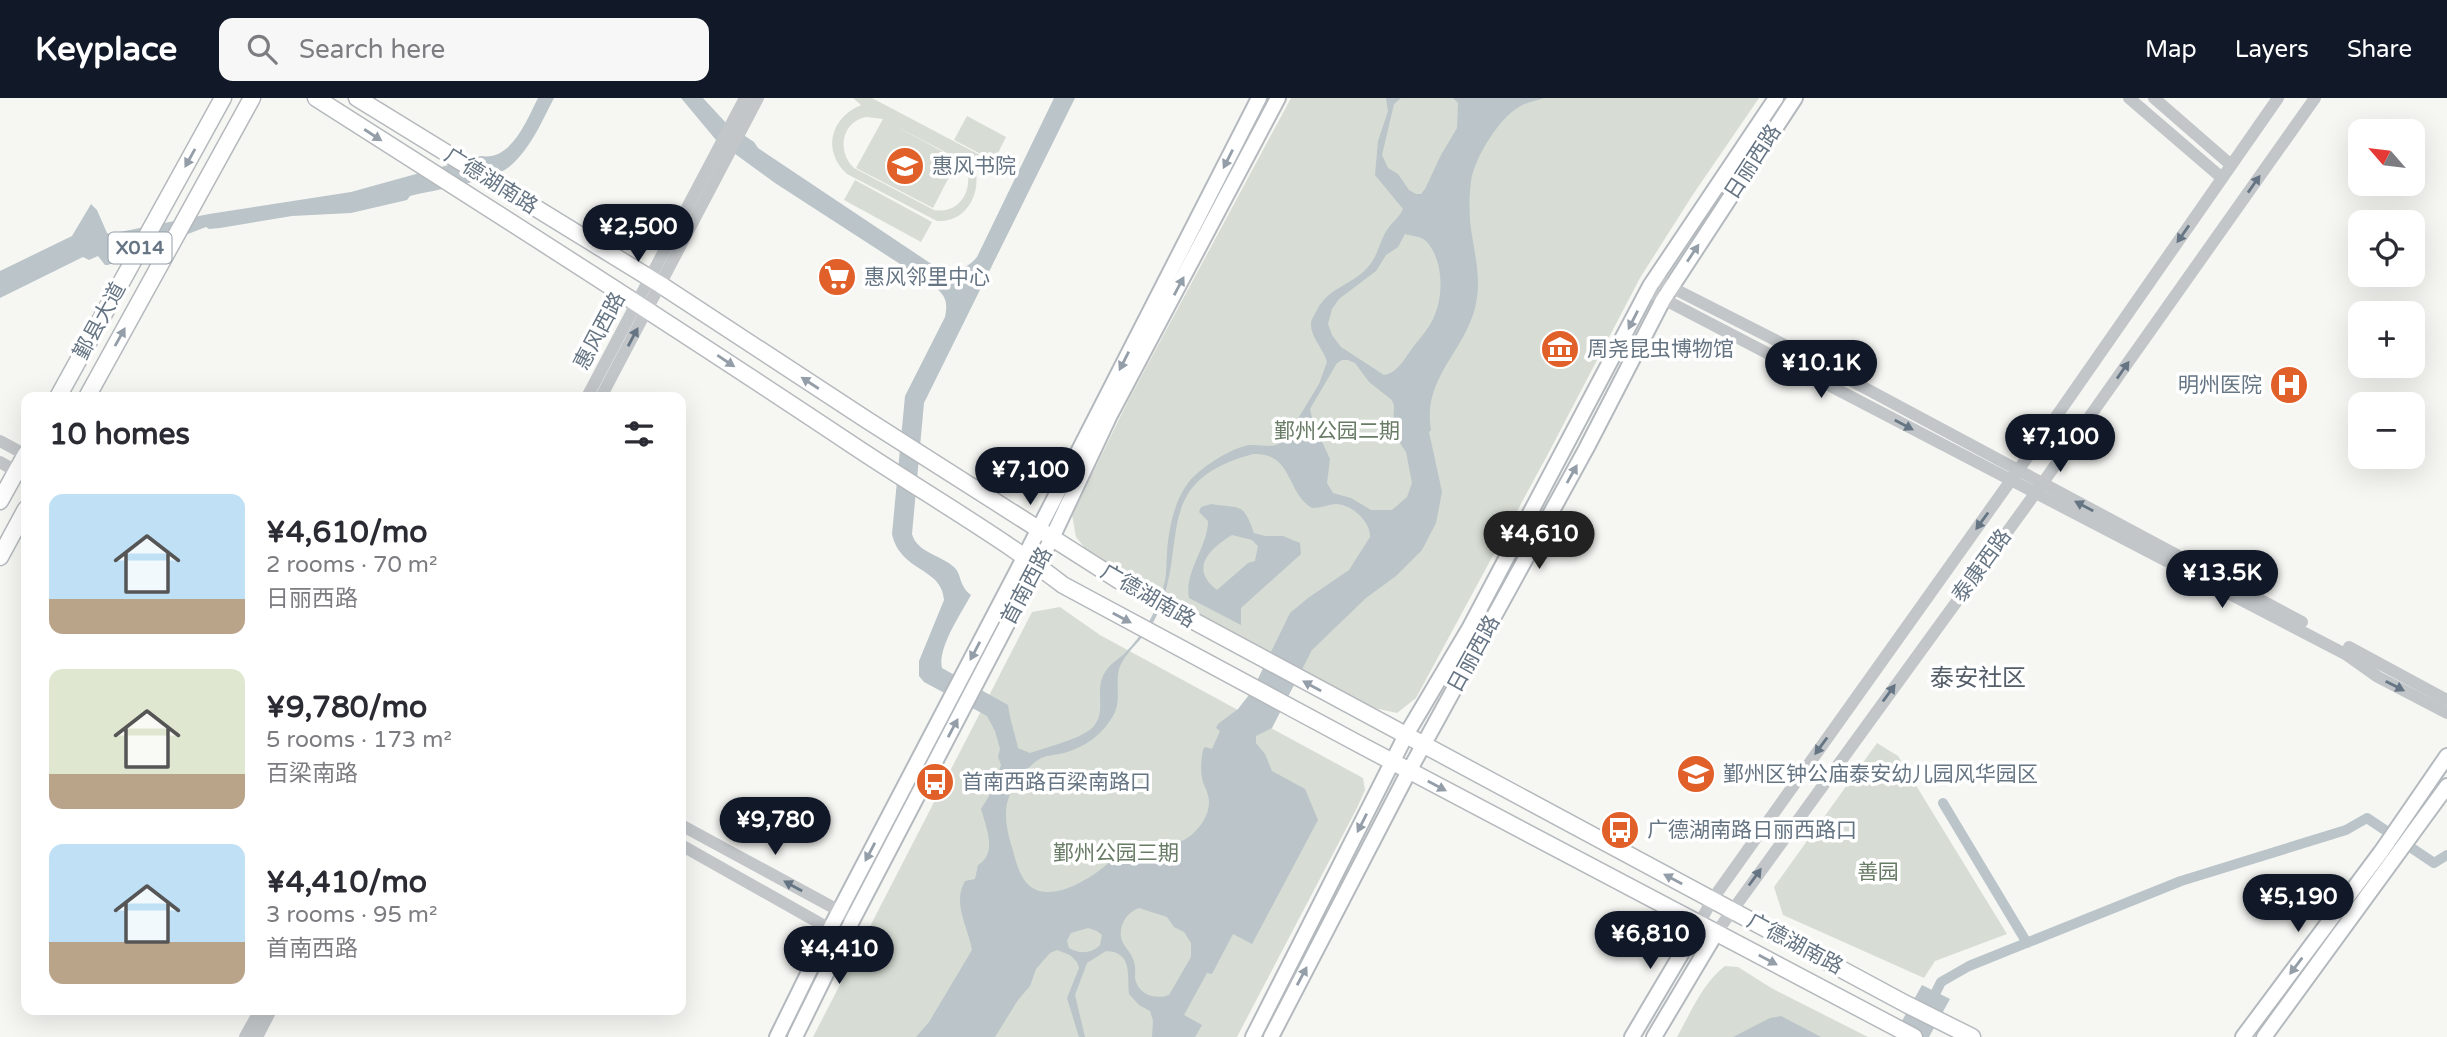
<!DOCTYPE html>
<meta charset="utf-8">
<style>
:root{--surface:#fff;--page:#f7f7f7;--text:#2b2b33;--muted:#7c7c81;--accent:#111827}
body{margin:0;font-family:"Varela Round","Noto Sans SC",sans-serif;background:var(--page);color:var(--text);height:100vh;display:flex;flex-direction:column;font-size:26px;white-space:nowrap}
*{box-sizing:border-box;margin:0}
p{font-size:23px;color:var(--muted)}
.icon{flex:none;width:38px;height:38px;fill:none;stroke:currentColor;stroke-width:2;stroke-linecap:round;stroke-linejoin:round}
.map{position:relative;flex:1;overflow:hidden}
.details{position:absolute;left:21px;top:294px;width:665px;height:623px;display:flex;flex-direction:column;background:var(--surface);border-radius:14px;box-shadow:0 7px 28px #0002}
.details>*{flex:none}
.needle{width:46px;rotate:298deg}
.tools{position:absolute;left:2348px;top:21px;display:grid;gap:14px}
.tools a{display:grid;place-items:center;width:77px;height:77px;border-radius:14px;background:var(--surface);box-shadow:0 7px 28px #0002;font-size:35px}
.price{position:absolute;translate:-50% -60px;padding:0 16px;border-radius:24px;background:var(--accent);color:#fff;font-size:23px;line-height:46px;filter:drop-shadow(0 2px 4px #0008)}
.price::after{content:'';position:absolute;left:50%;top:42px;width:21px;height:16px;margin-left:-10px;background:inherit;clip-path:polygon(0 0,100% 0,50% 100%)}
.price.current{background:#222;color:#fff}
ul{padding:0;list-style:none}
li{display:flex;align-items:center;gap:21px;height:175px;padding:0 28px}
li span{display:grid;place-items:center;flex:none;width:196px;height:140px;border-radius:14px;color:#555}
li>.icon{margin-inline-start:auto}
span .icon{width:84px;height:84px;fill:#fffc;stroke-width:1}
li b{font-size:30px}
h2{display:flex;justify-content:space-between;align-items:center;height:84px;padding:0 28px;font-size:30px}
header{display:flex;align-items:center;gap:42px;box-sizing:border-box;height:98px;padding:0 35px;background:var(--accent);color:#fff}
header strong{font-size:33px}
nav{display:flex;gap:38px;margin-inline-start:auto;font-size:24px}
.search{width:490px;height:63px;background:var(--page);display:flex;align-items:center;gap:18px;box-sizing:border-box;padding:0 24px;border-radius:14px;color:var(--muted);font-size:26px}
.map>svg:first-child{display:block}
</style>
<header>
<strong>Keyplace</strong>
<div class="search"><svg class="icon" aria-label="search" viewBox="0 0 24 24"><circle cx="10" cy="10" r="6"/><path d="M15 15l6 6"/></svg>Search here</div>
<nav><a>Map</a><a>Layers</a><a>Share</a></nav>
</header>
<div class="map">
<svg width="2447" height="939" viewBox="0 0 2447 939">
<rect width="100%" height="100%" fill="#f6f7f3"/>
<g fill="#d7ddd4" fill-rule="evenodd">
<path d="M853,0H872L997,66L992,75L974,67C983,92 968,125 937,123L847,76C822,53 830,20 861,7ZM866,19L883,21L856,70L933,110L958,62L892,26L964,64C976,87 962,117 934,112L854,70C837,54 841,24 866,19Z"/>
<path d="M1291,0H1759L1692,98L1640,180L1549,354L1416,600L1397,615L1374,610L1092,459L1076,439L1072,417L1128,303Z"/>
<path d="M967,18L1006,39L994,63L954,42Z"/>
<path d="M855,82L932,124L921,144L844,102Z"/>
<path d="M1060,509L1100,537L1363,680L1365,692L1357,710L1237,939H813L1032,514Z"/>
<path d="M1877,645L1898,658L2007,836L1935,863L1924,880L1783,817L1774,789Z"/>
<path d="M1725,868L1738,869L1773,891L1868,939H1677C1691,914 1702,886 1725,868Z"/>
</g>
<g fill="#bac4c9" fill-rule="evenodd">
<path d="M538,0H554C542,23 530,52 509,69C492,83 434,92 410,98L407,102L351,115L292,118L220,130L209,131L206,129L108,167H105L98,158L89,162L83,159L0,200V173L72,138L91,106L97,112L107,135L110,136L209,116L351,94L481,58C512,63 527,21 538,0Z"/>
<path d="M681,0H703L727,26L754,44L758,50L930,165C948,175 964,175 977,159L1054,0H1075L924,305L912,436C917,455 942,457 955,470C962,478 959,488 971,497C962,514 937,550 942,570L1008,607C1010,623 1015,635 1018,650L1030,655C1044,650 1084,640 1093,629C1107,614 1095,595 1103,578C1108,567 1116,563 1124,556C1144,536 1159,510 1165,483C1167,474 1166,465 1167,456C1168,434 1174,403 1188,385C1198,371 1232,349 1250,347C1264,346 1273,352 1285,342L1319,286L1327,264C1324,251 1310,239 1311,225C1312,219 1316,215 1318,210C1330,189 1352,187 1367,170C1378,159 1379,144 1387,132C1392,124 1399,120 1403,111L1375,77L1378,43L1388,13L1386,0H1401L1394,6L1382,57L1388,70L1398,76L1409,92L1416,96H1421L1425,91L1441,57L1457,30L1458,5L1453,0H1544C1536,3 1526,4 1519,9C1499,20 1474,61 1471,83C1469,98 1469,116 1471,131C1475,159 1482,182 1475,210C1464,254 1422,281 1431,332L1429,334L1442,394L1436,425L1422,452L1396,478L1366,500L1312,552L1272,630L1256,638V645L1265,656L1272,673L1305,691L1318,722L1252,846L1233,836L1212,876L1207,875L1184,917L1202,927L1195,939H1152L1153,923L1150,913L1139,907L1129,896C1127,877 1133,854 1106,853L1087,865L1075,897L1085,939H1079L1067,900L1079,870L1077,864L1070,857L1057,852L1050,855L1036,871L1030,888L1018,902L995,939H916L929,924L972,852C968,829 952,805 965,783L975,781L978,767C998,755 986,729 981,711L992,693L1001,667L998,659L1000,651L995,633L987,618L924,584L919,578V563L944,502C942,469 900,474 892,436L905,298L945,219C948,204 946,198 934,188L775,85L716,42ZM1405,136C1412,138 1420,138 1426,143C1444,162 1444,199 1433,221C1428,232 1418,242 1411,252C1404,262 1397,275 1384,277L1341,249L1332,237L1328,226L1332,211L1339,201L1376,173L1386,157L1398,149ZM1342,262H1348L1355,265L1369,284L1392,302L1394,308L1393,335L1406,354L1412,385L1407,399L1392,412H1371L1351,400L1333,395L1327,385L1330,361L1313,324L1310,311L1337,265ZM1253,356C1293,354 1286,395 1312,410C1321,410 1327,407 1335,406C1351,405 1371,424 1370,439L1349,472L1308,500L1290,515L1252,593L1238,611L1218,626L1216,630L1220,633L1212,651L1205,649L1203,652C1201,662 1200,673 1203,684C1205,690 1209,696 1209,704C1209,719 1197,735 1184,742C1163,752 1135,736 1119,755C1103,773 1056,807 1031,789C1019,780 1015,760 1011,746C1007,732 1003,714 1009,699C1014,687 1027,669 1038,662C1045,657 1056,657 1064,655C1085,649 1102,637 1113,618C1123,601 1113,582 1121,566C1130,549 1148,537 1156,519C1191,446 1148,384 1253,356ZM1139,810L1167,819L1174,829L1184,834L1191,845V859L1169,897C1155,902 1138,897 1135,880C1135,875 1136,870 1134,864C1132,856 1127,852 1123,845C1116,831 1126,814 1139,810ZM1088,830L1097,833L1102,837L1100,847C1091,856 1079,856 1069,850L1067,843L1071,835Z"/>
<path d="M1211,406C1242,411 1243,404 1254,435L1265,438H1283L1300,445L1301,456L1241,510V527L1189,500C1184,473 1208,449 1208,423L1199,414L1201,409ZM1232,437L1252,442L1258,448L1255,463L1248,465L1217,492C1189,471 1209,451 1232,437Z"/>
<path d="M1922,887L1950,901L1929,939H1893Z"/>
<path d="M1781,918L1821,939H1733L1770,920Z"/>
</g>
<g fill="none" stroke-linecap="round" stroke-linejoin="round">
<g stroke="#bac4c9" stroke-width="10">
<path d="M1943,705L2027,845"/>
<path d="M1931,904L1941,884L1969,868L2181,783L2346,732L2367,720L2434,765L2447,757"/>
</g>
<defs>
<g id="secondary">
<path d="M777,939L832,827L1025,458L1259,0"/>
<path d="M795,939L853,821L1052,440L1110,317L1278,0"/>
<path d="M1253,939L1406,637L1470,529L1650,188L1776,0"/>
<path d="M1271,939L1409,673L1586,351L1663,202L1795,0"/>
<path d="M1632,939L1699,826"/>
<path d="M1654,939L1716,835"/>
<path d="M2243,939L2381,754L2447,658"/>
<path d="M2264,939L2447,688"/>
</g>
<g id="primary">
<path d="M316,0C495,114 674,228 851,346C921,393 995,435 1063,487L1355,644L1914,939"/>
<path d="M357,0L661,187L867,322L1123,485L1906,906L1972,939"/>
<path d="M58,299L223,0"/>
<path d="M87,299L252,0"/>
<path d="M0,403L26,356"/>
<path d="M0,459L26,411"/>
</g>
</defs>
<use href="#secondary" stroke="#b4b9be" stroke-width="18"/>
<use href="#primary" stroke="#b5b9bd" stroke-width="19"/>
<g stroke="#c2c6c9" stroke-width="12">
<path d="M2129,0L2222,80"/>
<path d="M2154,0L2231,67"/>
<path d="M1655,181L1779,244L2302,524"/>
<path d="M1648,193L2347,557L2378,579L2447,615"/>
<path d="M587,299L745,0"/>
<path d="M601,299L758,0"/>
<path d="M0,343L26,357"/>
<path d="M0,364L26,379"/>
<path d="M2349,549L2447,602"/>
<path d="M681,727L847,817"/>
<path d="M681,747L844,839"/>
<path d="M1699,826L1712,802L2051,326L2278,0"/>
<path d="M1716,835L2042,386L2315,0"/>
<path d="M245,939L260,912"/>
<path d="M257,939L271,912"/>
</g>
<use href="#secondary" stroke="#fff" stroke-width="14"/>
<use href="#primary" stroke="#fff" stroke-width="16"/>
</g>
<defs><path id="oneway-solid" d="M-6-.8H1V-3.2L6.5 0L1 3.2V.8H-6Z" transform="scale(1.75)"/></defs>
<g fill="#949ea9">
<use href="#oneway-solid" transform="translate(373 37) rotate(33)"/>
<use href="#oneway-solid" transform="translate(190 60) rotate(119)"/>
<use href="#oneway-solid" transform="translate(1228 61) rotate(117)"/>
<use href="#oneway-solid" transform="translate(1693 155) rotate(-56)"/>
<use href="#oneway-solid" transform="translate(1179 188) rotate(-62)"/>
<use href="#oneway-solid" transform="translate(1633 222) rotate(117)"/>
<use href="#oneway-solid" transform="translate(120 239) rotate(-61)"/>
<use href="#oneway-solid" transform="translate(726 263) rotate(34)"/>
<use href="#oneway-solid" transform="translate(1124 263) rotate(117)"/>
<use href="#oneway-solid" transform="translate(810 285) rotate(-147)"/>
<use href="#oneway-solid" transform="translate(1572 376) rotate(-61)"/>
<use href="#oneway-solid" transform="translate(1122 520) rotate(28)"/>
<use href="#oneway-solid" transform="translate(975 553) rotate(118)"/>
<use href="#oneway-solid" transform="translate(1312 588) rotate(-151)"/>
<use href="#oneway-solid" transform="translate(953 630) rotate(-62)"/>
<use href="#oneway-solid" transform="translate(1437 688) rotate(28)"/>
<use href="#oneway-solid" transform="translate(1362 725) rotate(117)"/>
<use href="#oneway-solid" transform="translate(870 754) rotate(118)"/>
<use href="#oneway-solid" transform="translate(1673 781) rotate(-152)"/>
<use href="#oneway-solid" transform="translate(1768 862) rotate(28)"/>
<use href="#oneway-solid" transform="translate(2296 868) rotate(127)"/>
<use href="#oneway-solid" transform="translate(1302 878) rotate(-62)"/>
</g>
<g fill="#667584">
<use href="#oneway-solid" transform="translate(2254 86) rotate(-55)"/>
<use href="#oneway-solid" transform="translate(2183 136) rotate(125)"/>
<use href="#oneway-solid" transform="translate(633 239) rotate(-62)"/>
<use href="#oneway-solid" transform="translate(2123 272) rotate(-55)"/>
<use href="#oneway-solid" transform="translate(1904 327) rotate(28)"/>
<use href="#oneway-solid" transform="translate(2084 408) rotate(-152)"/>
<use href="#oneway-solid" transform="translate(1982 423) rotate(126)"/>
<use href="#oneway-solid" transform="translate(2395 588) rotate(27)"/>
<use href="#oneway-solid" transform="translate(1889 595) rotate(-54)"/>
<use href="#oneway-solid" transform="translate(1821 648) rotate(126)"/>
<use href="#oneway-solid" transform="translate(1755 779) rotate(-54)"/>
<use href="#oneway-solid" transform="translate(793 788) rotate(-151)"/>
</g>
<defs>
<symbol id="school-disc" viewBox="-11 -11 22 22"><circle r="9.5" fill="#e15f29" stroke="#fff"/><path d="M0-5L7-2L0 1L-7-2ZM-4 1L0 2.5L4 1V4Q0 6-4 4Z" fill="#fff"/></symbol>
<symbol id="supermarket-disc" viewBox="-11 -11 22 22"><circle r="9.5" fill="#e15f29" stroke="#fff"/><path d="M-6-5.5h2.5l.6 2H6L4.5 2H-2.5L-4.4-4H-6ZM-1.5 3.2a1.3 1.3 0 1 0 .1 0ZM3 3.2a1.3 1.3 0 1 0 .1 0Z" fill="#fff"/></symbol>
<symbol id="museum-disc" viewBox="-11 -11 22 22"><circle r="9.5" fill="#e15f29" stroke="#fff"/><path d="M0-6L6-3V-2H-6V-3ZM-5-1h2V3h-2ZM-1-1h2V3h-2ZM3-1h2V3H3ZM-6 4H6V6H-6Z" fill="#fff"/></symbol>
<symbol id="hospital-disc" viewBox="-11 -11 22 22"><circle r="9.5" fill="#e15f29" stroke="#fff"/><path d="M-5-5h3v3.5h4V-5h3V5h-3V1.5h-4V5h-3Z" fill="#fff"/></symbol>
<symbol id="bus-disc" viewBox="-11 -11 22 22"><circle r="9.5" fill="#e15f29" stroke="#fff"/><path d="M-5-6H5V4H4V6H2V4H-2V6H-4V4H-5ZM-3.5-4V0h7V-4ZM-3.5 1.2v1.5H-2V1.2ZM2 1.2v1.5H3.5V1.2Z" fill="#fff"/></symbol>
</defs>
<g fill-rule="evenodd">
<use href="#school-disc" x="883" y="46" width="44" height="44"/>
<use href="#supermarket-disc" x="815" y="157" width="44" height="44"/>
<use href="#museum-disc" x="1538" y="229" width="44" height="44"/>
<use href="#hospital-disc" x="2267" y="265" width="44" height="44"/>
<use href="#school-disc" x="1674" y="654" width="44" height="44"/>
<use href="#bus-disc" x="913" y="662" width="44" height="44"/>
<use href="#bus-disc" x="1598" y="710" width="44" height="44"/>
</g>
<g text-anchor="middle" dominant-baseline="central" stroke-width="7" stroke-linejoin="round" paint-order="stroke">
<rect fill="#fff" stroke="#949ea9" stroke-width="2" x="108.5" y="134.5" width="63" height="31" rx="5"/>
<g font-size="19" font-weight="bold" fill="#667584">
<text x="140" y="150">X014</text>
</g>
<g font-size="21" fill="#667584" stroke="#fff">
<text transform="translate(1753 64) rotate(-57)">日丽西路</text>
<text transform="translate(491 83) rotate(32)">广德湖南路</text>
<text transform="translate(100 223) rotate(-61)">鄞县大道</text>
<text transform="translate(600 233) rotate(-62)">惠风西路</text>
<text transform="translate(1982 468) rotate(-54)">泰康西路</text>
<text transform="translate(1027 488) rotate(-62)">首南西路</text>
<text transform="translate(1148 498) rotate(30)">广德湖南路</text>
<text transform="translate(1474 556) rotate(-61)">日丽西路</text>
<text transform="translate(1795 846) rotate(28)">广德湖南路</text>
</g>
<g font-size="21" fill="#667584" stroke="#fff" text-anchor="start">
<text x="932" y="68">惠风书院</text>
<text x="864" y="179">惠风邻里中心</text>
<text x="1587" y="251">周尧昆虫博物馆</text>
<text x="2262" y="287" text-anchor="end">明州医院</text>
<text x="1723" y="676">鄞州区钟公庙泰安幼儿园风华园区</text>
<text x="962" y="684">首南西路百梁南路口</text>
<text x="1647" y="732">广德湖南路日丽西路口</text>
</g>
<g font-size="21" fill="#687b65" stroke="#fff">
<text x="1337" y="333">鄞州公园二期</text>
<text x="1116" y="755">鄞州公园三期</text>
<text x="1878" y="774">善园</text>
</g>
<g font-size="24" fill="#545e69" stroke="#fff">
<text x="1978" y="580">泰安社区</text>
</g>
</g>
</svg>
<div class="tools">
<a><svg class="needle" viewBox="-14 -14 28 28"><path d="M0-13l5 13h-10z" fill="#e53935"/><path d="M0 13l5-13h-10z" fill="#7c7c81"/></svg></a>
<a><svg class="icon" aria-label="locate" viewBox="0 0 24 24"><circle cx="12" cy="12" r="6"/><path d="M12 2v4M12 18v4M2 12h4M18 12h4"/></svg></a>
<a>+</a>
<a>−</a>
</div>
<b class="price" style="left:638px;top:166px">¥2,500</b>
<b class="price" style="left:1821px;top:302px">¥10.1K</b>
<b class="price" style="left:2060px;top:376px">¥7,100</b>
<b class="price" style="left:1030px;top:409px">¥7,100</b>
<b class="price current" style="left:1539px;top:473px">¥4,610</b>
<b class="price" style="left:2222px;top:512px">¥13.5K</b>
<b class="price" style="left:775px;top:759px">¥9,780</b>
<b class="price" style="left:2298px;top:836px">¥5,190</b>
<b class="price" style="left:1650px;top:873px">¥6,810</b>
<b class="price" style="left:839px;top:888px">¥4,410</b>
<section class="details">
<h2>10 homes<svg class="icon" aria-label="filters" viewBox="0 0 24 24"><path d="M4 7h16M4 17h16"/><circle cx="9" cy="7" r="2"/><circle cx="15" cy="17" r="2"/></svg></h2>
<ul>
<li><span style="background:linear-gradient(#bfe0f5 75%,#b9a48a 0)"><svg class="icon" aria-label="home" viewBox="0 0 24 24"><path d="M3 11l9-7 9 7M6 9v11h12V9"/></svg></span><div><b>¥4,610/mo</b><p>2 rooms · 70 m²</p><p>日丽西路</p></div></li>
<li><span style="background:linear-gradient(#dfe7d0 75%,#b9a48a 0)"><svg class="icon" aria-label="home" viewBox="0 0 24 24"><path d="M3 11l9-7 9 7M6 9v11h12V9"/></svg></span><div><b>¥9,780/mo</b><p>5 rooms · 173 m²</p><p>百梁南路</p></div></li>
<li><span style="background:linear-gradient(#bfe0f5 70%,#b9a48a 0)"><svg class="icon" aria-label="home" viewBox="0 0 24 24"><path d="M3 11l9-7 9 7M6 9v11h12V9"/></svg></span><div><b>¥4,410/mo</b><p>3 rooms · 95 m²</p><p>首南西路</p></div></li>
</ul>
</section>
</div>
